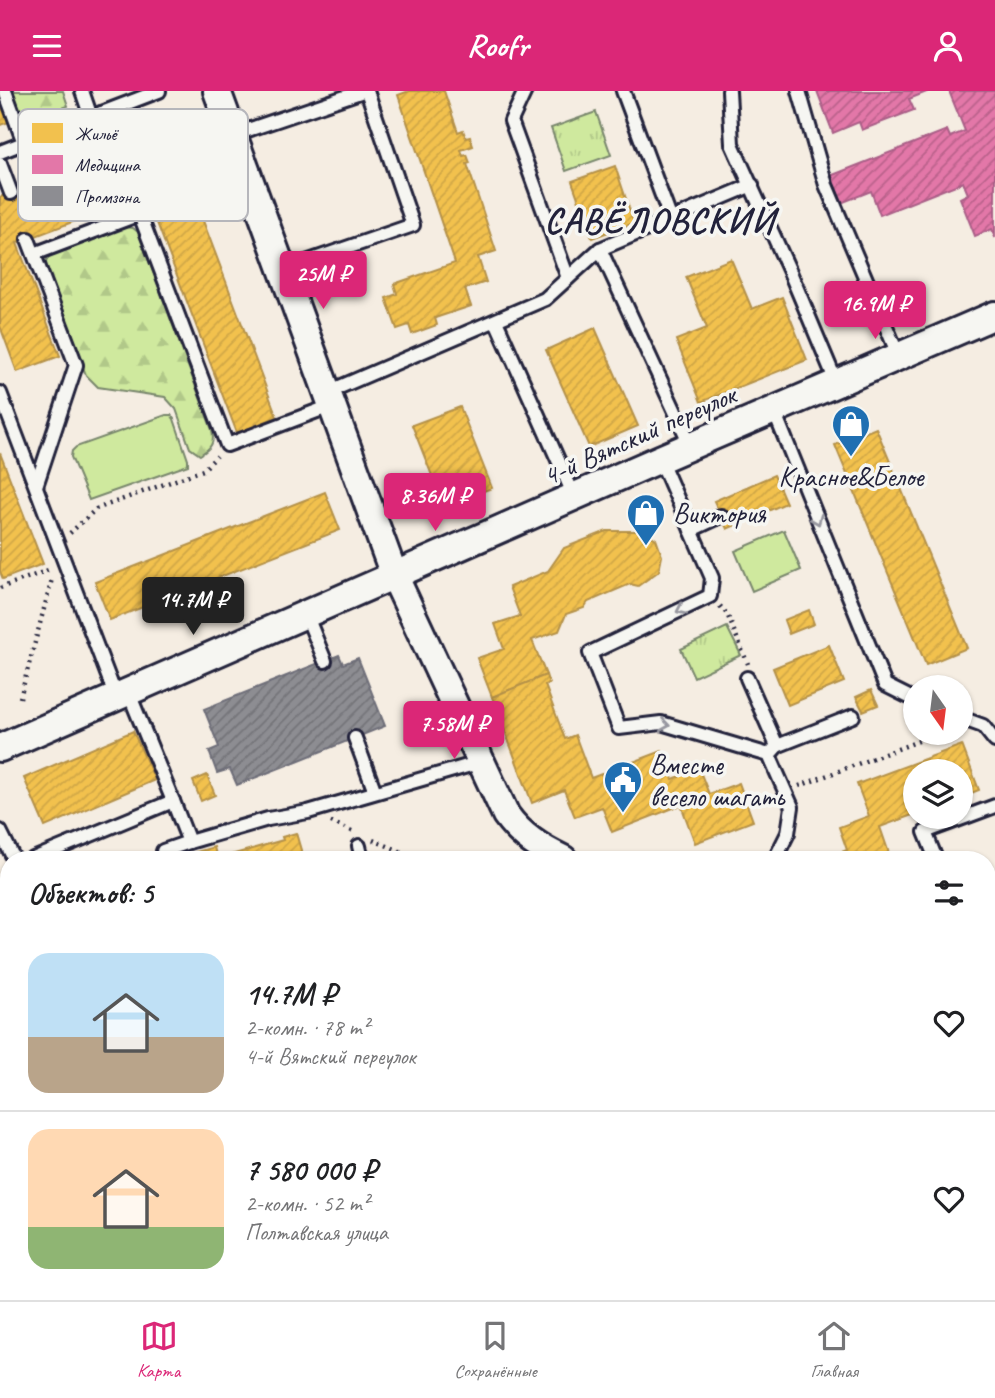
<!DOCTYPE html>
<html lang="ru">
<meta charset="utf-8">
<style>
:root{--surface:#fff;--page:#f6f6f6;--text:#202124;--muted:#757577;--line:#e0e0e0;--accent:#db2777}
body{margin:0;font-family:Caveat,sans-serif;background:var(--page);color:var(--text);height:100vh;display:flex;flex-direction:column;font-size:26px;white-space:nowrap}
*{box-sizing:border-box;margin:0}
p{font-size:23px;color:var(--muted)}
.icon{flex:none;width:38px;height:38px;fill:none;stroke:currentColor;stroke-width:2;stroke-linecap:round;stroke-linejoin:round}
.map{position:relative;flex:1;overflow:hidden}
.drawer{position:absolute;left:0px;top:760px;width:996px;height:450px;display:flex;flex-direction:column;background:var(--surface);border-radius:28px 28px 0 0;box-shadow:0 2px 5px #0004}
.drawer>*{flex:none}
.needle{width:46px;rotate:166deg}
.tools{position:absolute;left:903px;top:584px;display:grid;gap:14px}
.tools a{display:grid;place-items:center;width:70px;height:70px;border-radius:50%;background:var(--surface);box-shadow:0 2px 5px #0004;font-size:35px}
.price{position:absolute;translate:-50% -60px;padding:0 16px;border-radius:7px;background:var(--accent);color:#fff;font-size:23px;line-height:46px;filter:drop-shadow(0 2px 4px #0008)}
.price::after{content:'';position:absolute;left:50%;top:42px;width:21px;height:16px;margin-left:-10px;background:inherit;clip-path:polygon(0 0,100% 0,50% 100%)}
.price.on{background:#222;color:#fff}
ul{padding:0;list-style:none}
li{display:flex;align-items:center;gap:21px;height:175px;padding:0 28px}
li+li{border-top:2px solid var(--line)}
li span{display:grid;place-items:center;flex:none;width:196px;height:140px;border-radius:21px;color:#555}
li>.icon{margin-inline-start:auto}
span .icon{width:84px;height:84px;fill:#fffc;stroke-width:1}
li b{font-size:30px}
h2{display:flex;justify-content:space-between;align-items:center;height:84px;padding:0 28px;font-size:30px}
header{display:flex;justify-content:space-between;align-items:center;height:91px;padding:0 28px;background:var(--accent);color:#fff;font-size:32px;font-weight:800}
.tabs{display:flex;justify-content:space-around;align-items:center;height:98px;border-top:2px solid var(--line);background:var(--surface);font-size:19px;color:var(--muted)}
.tabs a{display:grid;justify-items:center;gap:4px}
.tabs .on{color:var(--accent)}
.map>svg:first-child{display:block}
</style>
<header><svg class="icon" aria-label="menu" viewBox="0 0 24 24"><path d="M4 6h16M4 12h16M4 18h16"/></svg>Roofr<svg class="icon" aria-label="person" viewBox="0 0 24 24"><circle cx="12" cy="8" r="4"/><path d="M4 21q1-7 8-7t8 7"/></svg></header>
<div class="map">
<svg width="995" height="1209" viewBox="0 0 995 1209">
<defs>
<pattern id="forest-firs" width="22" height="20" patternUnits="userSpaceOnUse" patternTransform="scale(1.75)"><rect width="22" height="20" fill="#cfe99e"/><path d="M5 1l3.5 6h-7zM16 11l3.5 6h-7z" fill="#b1c889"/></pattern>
<pattern id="park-tufts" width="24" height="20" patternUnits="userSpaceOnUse" patternTransform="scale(1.75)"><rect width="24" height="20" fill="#cfe99e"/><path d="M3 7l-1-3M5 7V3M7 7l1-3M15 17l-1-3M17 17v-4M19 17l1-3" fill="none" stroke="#b1c889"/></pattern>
<pattern id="homes-hatch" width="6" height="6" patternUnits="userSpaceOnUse" patternTransform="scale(1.75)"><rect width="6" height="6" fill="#f2c14e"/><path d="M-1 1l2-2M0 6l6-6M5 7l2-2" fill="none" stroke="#cfa645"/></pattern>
<pattern id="health-hatch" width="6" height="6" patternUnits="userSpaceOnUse" patternTransform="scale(1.75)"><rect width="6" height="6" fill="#e377a8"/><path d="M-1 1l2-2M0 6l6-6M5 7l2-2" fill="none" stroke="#b8618a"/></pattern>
<pattern id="industry-hatch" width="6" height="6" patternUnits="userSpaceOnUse" patternTransform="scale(1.75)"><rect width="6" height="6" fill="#8d8d92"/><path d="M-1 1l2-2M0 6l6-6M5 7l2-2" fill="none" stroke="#737378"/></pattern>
</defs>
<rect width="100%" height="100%" fill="#f5ede2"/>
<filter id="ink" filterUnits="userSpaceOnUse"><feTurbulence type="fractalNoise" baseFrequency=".0143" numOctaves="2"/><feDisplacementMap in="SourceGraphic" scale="14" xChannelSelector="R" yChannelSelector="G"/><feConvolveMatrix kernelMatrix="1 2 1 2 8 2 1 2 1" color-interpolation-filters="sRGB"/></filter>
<g filter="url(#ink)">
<g fill="#cfe99e" stroke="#78866c" stroke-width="2">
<path d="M166,324H171L174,328L188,369V374L89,409L71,366L72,360L76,356Z"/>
<path d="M784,439L801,479L752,500L735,460Z"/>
</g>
<g fill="url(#forest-firs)" stroke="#78866c" stroke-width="2">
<path d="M13,0H63L68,15L24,31Z"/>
<path d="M125,136L133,137L138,141L212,339C215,352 211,357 200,364L190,357L176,318L165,306L98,296L86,284L47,180L46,171L49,164Z"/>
</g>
<g fill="url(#park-tufts)" stroke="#78866c" stroke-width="2">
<path d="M596,21L611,64L566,80L551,37Z"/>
<path d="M727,536L741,564L694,586L681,558Z"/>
</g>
<g fill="url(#homes-hatch)" stroke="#b49148" stroke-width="2">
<path d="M409,0H444L458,41L463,39L466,47L470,46L473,55L461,59L463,65L467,64L470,72L467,73L496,160L478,166L486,191L465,198L471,215L435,227L437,234L412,243L409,234L397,238L386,207L397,203L394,193L455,172L398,4Z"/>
<path d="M0,6L9,31L0,34Z"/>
<path d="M173,50L277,326L237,342L146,103L17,152L60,265L17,281L0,235V106L133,56L135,64Z"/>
<path d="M615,75L634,132L592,147L572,90Z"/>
<path d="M731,168L752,218L782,206L807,269L701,311L676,249L707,237L686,186Z"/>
<path d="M595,237L638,335L589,356L546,259Z"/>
<path d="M460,316L492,397L444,415L412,334Z"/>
<path d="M876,337L967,557L926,574L835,354Z"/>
<path d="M0,362L43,473L3,488L0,481Z"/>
<path d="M774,384L786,412L727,438L714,410Z"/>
<path d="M325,401L340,439L110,529L95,491Z"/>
<path d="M607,440H643L656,448L662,465L659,480L638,495L630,493L588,511L584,517L566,523L559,540L532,549L546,584L492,606L477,567L504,558L495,533L520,525L509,496L548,480L564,457Z"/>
<path d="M809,519L814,533L789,543L784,529Z"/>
<path d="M829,554L844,591L788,614L773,577Z"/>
<path d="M546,584L549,593L545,594L565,648L575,644L591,687L662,660L673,688L699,678L709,703L739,692L753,730L695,752L681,714L612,741L602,716L575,726L564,699L532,712L492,606Z"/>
<path d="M871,599L878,614L863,620L856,606Z"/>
<path d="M133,640L155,689L45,736L24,687Z"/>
<path d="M962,654L979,699L961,706V681H915V723L880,736L891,768H830L829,766L847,759L839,736L869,725L857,693Z"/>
<path d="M207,684L215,704L201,710L193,690Z"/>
<path d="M296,742L303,766L305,765L306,768H194L193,762L214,756L217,768L283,749L282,746Z"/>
<path d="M0,795L9,809V958L0,943Z"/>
<path d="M995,881V942L987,945V884Z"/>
<path d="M987,1109L995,1111V1159L987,1160Z"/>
<path d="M152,1200H207L212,1209H157Z"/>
<path d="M510,1200H568L532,1209H512Z"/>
<path d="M794,1200H828L834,1209H781Z"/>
</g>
<g fill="url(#health-hatch)" stroke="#a95e87" stroke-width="2">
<path d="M817,0H929L909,8L914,19L862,39L859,31L833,42Z"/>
<path d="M949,0H995V147L992,138L975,145L960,107L968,103L963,91L880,124L871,100L841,112L830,85L947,39L950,46L965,40Z"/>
</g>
<path fill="url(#industry-hatch)" stroke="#6d6d78" stroke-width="2" d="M339,564L343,573L358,567L385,635L237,694L230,678L217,682L209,660L219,656L204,618Z"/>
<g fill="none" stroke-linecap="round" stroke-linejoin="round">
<defs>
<g id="lane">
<path d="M5,0L24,52"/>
<path d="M82,0L91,26"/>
<path d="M525,0L511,30L568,187"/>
<path d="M623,0L671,129"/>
<path d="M729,0L732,53L790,181L837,293"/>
<path d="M799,0L826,94L899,266"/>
<path d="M101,22L116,62"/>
<path d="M233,44L363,0"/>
<path d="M0,61L159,0"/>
<path d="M0,73L11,102"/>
<path d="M134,108L227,354L333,314"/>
<path d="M28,148L76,274L36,395"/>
<path d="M600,158L691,355"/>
<path d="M34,163L140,123"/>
<path d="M283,179L413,134L367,0"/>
<path d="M496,230L575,407"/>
<path d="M328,301L545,208L600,158L752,94"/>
<path d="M0,302L116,606"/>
<path d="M774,320L885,594L915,609"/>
<path d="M660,368L712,487L710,505L590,562L619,637L661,632L769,664L792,716L788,742L775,768"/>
<path d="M691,439L721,425"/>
<path d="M306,523L325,570"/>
<path d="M747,587L777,655L769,664"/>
<path d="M961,627L983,635L995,650"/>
<path d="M355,647L375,701"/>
<path d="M777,655L853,625"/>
<path d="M173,710L189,751L268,728L308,721L481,671"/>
<path d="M0,740L14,768"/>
<path d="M359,755L362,768"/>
<path d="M33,768L173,710L128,600"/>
<path d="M165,768L163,760L189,751"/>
<path d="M936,768L925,741L995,715"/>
<path d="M987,848L995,845"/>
<path d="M987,1078L995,1082"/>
<path d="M0,1177L9,1173"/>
<path d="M240,1200L245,1209"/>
<path d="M675,1200L677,1209"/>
<path d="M739,1200L745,1209"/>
</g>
<g id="street">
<path d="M217,0L394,484L506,724C521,745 540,757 563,768"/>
<path d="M0,657L660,368L995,224"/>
<path d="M987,1023L995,1028"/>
<path d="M885,1200L892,1209"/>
<path d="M709,1209L723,1200"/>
</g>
<g id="secondary">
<path d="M0,1088L9,1102"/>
<path d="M68,1200L73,1209"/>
</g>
</defs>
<use href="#lane" stroke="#22223b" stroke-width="18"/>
<use href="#street" stroke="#22223b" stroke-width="32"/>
<use href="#secondary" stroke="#22223b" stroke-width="42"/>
<g stroke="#22223b" stroke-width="4.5" stroke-dasharray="2 5" stroke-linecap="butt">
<path d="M70,442L96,418L203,379L217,365"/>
<path d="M0,497L51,478"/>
<path d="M720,515L727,523L748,573"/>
<path d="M20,607L52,488"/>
<path d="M799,695L940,642"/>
<path d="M331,731L352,740"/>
<path d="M373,749L420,768"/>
<path d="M333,1209L345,1200"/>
</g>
<use href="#lane" stroke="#f6f6f2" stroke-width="12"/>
<use href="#street" stroke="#f6f6f2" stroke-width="26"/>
<use href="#secondary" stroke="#f6f6f2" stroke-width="37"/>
</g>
<defs><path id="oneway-chevron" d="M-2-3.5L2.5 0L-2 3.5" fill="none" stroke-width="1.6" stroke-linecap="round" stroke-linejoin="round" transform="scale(1.75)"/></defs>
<g stroke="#9797a0">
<use href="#oneway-chevron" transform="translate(817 429) rotate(68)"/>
<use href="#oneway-chevron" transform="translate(681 519) rotate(155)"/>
<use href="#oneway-chevron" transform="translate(665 634) rotate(9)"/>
</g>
</g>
<defs>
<symbol id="shop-pin" viewBox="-11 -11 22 30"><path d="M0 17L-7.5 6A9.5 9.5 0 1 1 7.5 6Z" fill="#1f6fb2" stroke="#f6f6f2"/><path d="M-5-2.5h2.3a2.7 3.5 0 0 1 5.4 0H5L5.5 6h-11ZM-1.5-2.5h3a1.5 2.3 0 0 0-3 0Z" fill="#fff"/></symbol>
<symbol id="civic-pin" viewBox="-11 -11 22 30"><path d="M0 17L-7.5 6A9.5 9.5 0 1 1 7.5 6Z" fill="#1f6fb2" stroke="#f6f6f2"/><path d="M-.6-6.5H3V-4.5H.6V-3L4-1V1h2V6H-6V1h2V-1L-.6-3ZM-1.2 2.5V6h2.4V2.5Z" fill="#fff"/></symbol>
</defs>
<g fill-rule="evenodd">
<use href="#shop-pin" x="829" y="311" width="44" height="60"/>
<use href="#shop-pin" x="624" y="400" width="44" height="60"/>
<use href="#civic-pin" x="601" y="667" width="44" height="60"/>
</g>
<g text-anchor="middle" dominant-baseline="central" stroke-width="7" stroke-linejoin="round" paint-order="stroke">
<g font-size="28" fill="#22223b" stroke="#f6f6f2">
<text transform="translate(639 344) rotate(-24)">4-й Вятский переулок</text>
</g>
<g font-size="28" fill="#22223b" stroke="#f6f6f2" text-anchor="start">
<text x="851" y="385" text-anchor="middle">Красное&amp;Белое</text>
<text x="673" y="422">Виктория</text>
<text x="650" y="673">Вместе<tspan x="650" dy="32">весело шагать</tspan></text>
</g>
<g font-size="35" font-weight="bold" letter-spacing="2" fill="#22223b" stroke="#f6f6f2">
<text x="660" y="129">САВЁЛОВСКИЙ</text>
</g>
</g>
<rect x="18" y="18" width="230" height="112" rx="10" fill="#f6f6f2" stroke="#b6b6bb" stroke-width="2"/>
<rect x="32" y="32" width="31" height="20" fill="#f2c14e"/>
<rect x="32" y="64" width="31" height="19" fill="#e377a8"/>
<rect x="32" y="95" width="31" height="20" fill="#8d8d92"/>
<g font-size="19" fill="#22223b">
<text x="75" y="49">Жильё</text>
<text x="75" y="80">Медицина</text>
<text x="75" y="112">Промзона</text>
</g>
</svg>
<div class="tools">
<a><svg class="needle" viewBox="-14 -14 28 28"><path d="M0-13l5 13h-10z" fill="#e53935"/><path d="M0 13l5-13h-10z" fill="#757577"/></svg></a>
<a><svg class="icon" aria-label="layers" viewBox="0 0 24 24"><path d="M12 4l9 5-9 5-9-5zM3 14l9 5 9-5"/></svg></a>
</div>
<b class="price" style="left:323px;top:220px">25M ₽</b>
<b class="price" style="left:875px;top:250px">16.9M ₽</b>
<b class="price" style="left:435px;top:442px">8.36M ₽</b>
<b class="price on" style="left:193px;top:546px">14.7M ₽</b>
<b class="price" style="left:454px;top:670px">7.58M ₽</b>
<section class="drawer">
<h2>Объектов: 5<svg class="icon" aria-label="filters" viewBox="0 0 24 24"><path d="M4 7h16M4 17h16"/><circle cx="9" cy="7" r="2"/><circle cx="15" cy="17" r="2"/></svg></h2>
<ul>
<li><span style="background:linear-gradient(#bfe0f5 60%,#b9a48a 0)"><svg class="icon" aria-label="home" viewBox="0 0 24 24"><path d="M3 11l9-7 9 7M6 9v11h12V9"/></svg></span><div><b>14.7M ₽</b><p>2-комн. · 78 m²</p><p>4-й Вятский переулок</p></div><svg class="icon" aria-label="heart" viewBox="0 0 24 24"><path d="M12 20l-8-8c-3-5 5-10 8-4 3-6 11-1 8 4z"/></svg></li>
<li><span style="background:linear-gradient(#ffd9b3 70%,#8fb573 0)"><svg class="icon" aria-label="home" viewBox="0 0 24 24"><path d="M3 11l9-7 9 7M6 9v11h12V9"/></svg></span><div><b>7 580 000 ₽</b><p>2-комн. · 52 m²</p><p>Полтавская улица</p></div><svg class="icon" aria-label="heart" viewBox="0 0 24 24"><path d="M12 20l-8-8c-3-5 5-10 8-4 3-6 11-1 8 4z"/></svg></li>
</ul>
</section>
</div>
<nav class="tabs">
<a class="on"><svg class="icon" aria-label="map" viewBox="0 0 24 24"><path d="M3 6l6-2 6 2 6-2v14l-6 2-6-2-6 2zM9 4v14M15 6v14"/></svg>Карта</a>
<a><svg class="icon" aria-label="saved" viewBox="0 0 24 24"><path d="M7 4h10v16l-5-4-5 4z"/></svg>Сохранённые</a>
<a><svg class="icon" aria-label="home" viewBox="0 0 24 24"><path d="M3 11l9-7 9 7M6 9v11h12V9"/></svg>Главная</a>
</nav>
